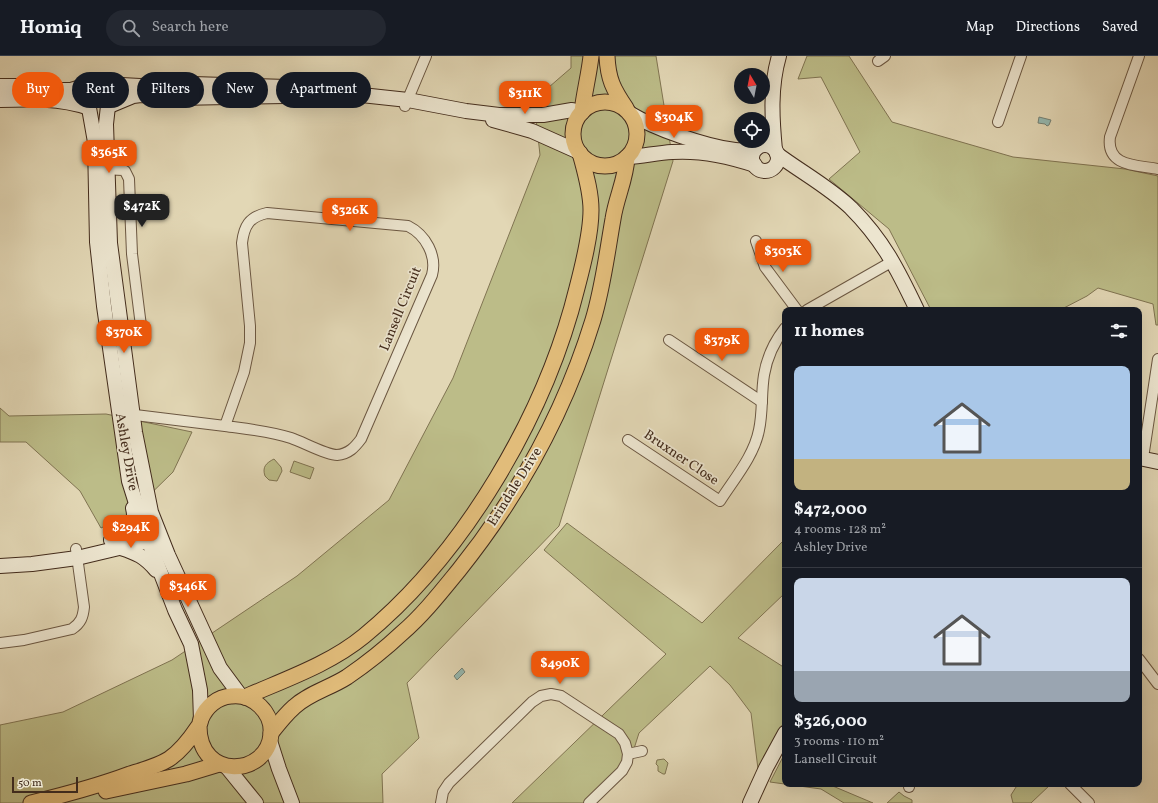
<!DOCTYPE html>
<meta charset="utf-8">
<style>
:root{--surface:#171b24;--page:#242831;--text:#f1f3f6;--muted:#9ea1a6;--line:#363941;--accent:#ea580c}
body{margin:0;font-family:Vollkorn,serif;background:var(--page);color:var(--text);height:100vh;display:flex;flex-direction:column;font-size:15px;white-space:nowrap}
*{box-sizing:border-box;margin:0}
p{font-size:13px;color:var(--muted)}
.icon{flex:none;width:22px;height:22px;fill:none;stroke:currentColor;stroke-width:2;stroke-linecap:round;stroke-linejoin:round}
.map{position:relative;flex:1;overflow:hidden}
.side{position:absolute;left:782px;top:251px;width:360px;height:480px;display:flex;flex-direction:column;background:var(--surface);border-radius:8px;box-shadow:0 4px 16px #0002}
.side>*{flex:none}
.top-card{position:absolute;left:12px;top:16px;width:380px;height:36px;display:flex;gap:8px}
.needle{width:26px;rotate:350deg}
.controls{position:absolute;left:734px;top:12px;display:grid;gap:8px}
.controls a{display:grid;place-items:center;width:36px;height:36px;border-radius:50%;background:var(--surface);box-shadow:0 4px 16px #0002;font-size:20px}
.scale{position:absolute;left:12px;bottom:10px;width:66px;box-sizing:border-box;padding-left:4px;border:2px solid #432c1c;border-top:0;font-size:11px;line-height:14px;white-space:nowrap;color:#432c1c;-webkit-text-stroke:3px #ece5cf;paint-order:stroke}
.price{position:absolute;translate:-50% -34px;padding:0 9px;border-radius:8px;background:var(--accent);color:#fff;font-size:13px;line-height:26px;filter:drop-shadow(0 1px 2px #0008)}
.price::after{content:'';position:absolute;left:50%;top:24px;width:12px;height:9px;margin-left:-6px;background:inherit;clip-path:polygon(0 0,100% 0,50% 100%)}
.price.current{background:#222;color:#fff}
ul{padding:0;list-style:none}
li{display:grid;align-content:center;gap:8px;height:212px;padding:0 12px}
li+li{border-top:1px solid var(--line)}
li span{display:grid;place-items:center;height:124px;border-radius:8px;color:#555}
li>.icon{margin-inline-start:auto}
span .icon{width:72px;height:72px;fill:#fffc;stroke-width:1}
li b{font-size:17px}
h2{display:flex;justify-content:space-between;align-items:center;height:48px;padding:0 12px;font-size:17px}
.chip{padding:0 14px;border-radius:18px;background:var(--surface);box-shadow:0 4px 16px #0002;font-size:14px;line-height:36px}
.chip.current{background:var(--accent);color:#fff}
header{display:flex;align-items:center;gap:24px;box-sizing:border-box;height:56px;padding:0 20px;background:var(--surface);border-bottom:1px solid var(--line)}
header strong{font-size:19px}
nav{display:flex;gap:22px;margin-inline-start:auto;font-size:14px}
.search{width:280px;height:36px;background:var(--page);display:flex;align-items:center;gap:10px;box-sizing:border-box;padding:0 14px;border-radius:22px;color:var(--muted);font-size:15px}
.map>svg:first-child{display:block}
</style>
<header>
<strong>Homiq</strong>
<div class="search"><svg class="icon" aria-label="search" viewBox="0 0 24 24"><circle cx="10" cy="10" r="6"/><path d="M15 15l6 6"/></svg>Search here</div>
<nav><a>Map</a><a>Directions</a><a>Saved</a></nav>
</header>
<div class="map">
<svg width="1158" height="747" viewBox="0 0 1158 747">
<rect width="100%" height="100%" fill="#e2d7b5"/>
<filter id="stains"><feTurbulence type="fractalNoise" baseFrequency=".005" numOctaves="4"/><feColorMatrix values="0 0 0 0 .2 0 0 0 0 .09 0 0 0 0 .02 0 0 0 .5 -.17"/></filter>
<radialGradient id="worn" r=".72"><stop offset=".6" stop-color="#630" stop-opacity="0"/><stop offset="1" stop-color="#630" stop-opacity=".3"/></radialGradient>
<g fill="#bcbc88" stroke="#807452">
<path d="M571,0H656L673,105L559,470L407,627L419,682L382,718L383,747H0V669L63,656L172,604L297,520L389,444L453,322L540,99L534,44L571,12Z"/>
<path d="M807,0H849L892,66L1013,101L1125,113L1158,120V269H1156L1153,248L1098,232L1087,240L1060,254H931L889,173L829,123L860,96L821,21L798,23Z"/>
<path d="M0,352L9,360L106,358L192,376L173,416L130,458L101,472L80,435L26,386H0Z"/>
<path d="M274,403L281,411L282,415L277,425L269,424L265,420C262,411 266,407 274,403Z"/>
<path d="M294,405L314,412L310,423L290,416Z"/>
<path d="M567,467L702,567L785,483V537L738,582L785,612V664L758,713L751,657L730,629L710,610L639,677L632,699L586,747H512L666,598L544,494Z"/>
<path d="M785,697V728H828L873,747H844L821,733L770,726Z"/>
<path d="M664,703L668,707L665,718H663L658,715V710L656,708L657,704Z"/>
<path d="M1018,728H1051L1031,747H1013L1011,739Z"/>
<path d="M899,736L904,740L912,744V747H887Z"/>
</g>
<g fill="#95b9b1" stroke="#748175">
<path d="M1039,61L1051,64L1049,69L1047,70L1045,68L1038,67Z"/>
<path d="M462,612L465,616L457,624L454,620Z"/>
</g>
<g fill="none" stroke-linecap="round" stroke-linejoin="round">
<defs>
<g id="street">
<path d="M1139,0L1110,81C1106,111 1137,109 1158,113"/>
<path d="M878,5L885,0"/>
<path d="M405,50L426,0"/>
<path d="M998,66L1021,0"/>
<path d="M101,113L123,114L125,115L129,123L132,198L142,278L136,282L117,285"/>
<path d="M756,185L765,211L797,254"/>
<path d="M807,254L893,205"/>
<path d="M669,284L762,346"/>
<path d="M127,358L225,370L244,316L250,287V270L242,187C244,170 249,161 267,157L408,170C426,179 437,200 432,219L361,383C355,391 349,398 337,399C326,399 303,386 291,382C270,375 247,373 225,370"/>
<path d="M628,384L720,445C734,423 754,400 759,374C763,356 761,337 764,319C767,301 774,286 785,272"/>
<path d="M1143,402L1158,303"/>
<path d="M0,587L24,584L72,573C81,567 83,561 84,551L76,493"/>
<path d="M1139,603L1158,628"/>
<path d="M628,698L642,695"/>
<path d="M909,728V731"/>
<path d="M1070,728L1089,747"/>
<path d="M441,747L443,736L449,727L532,646L541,640L551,638L561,640L619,678L625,687L628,698L627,706L622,715L589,747"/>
</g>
<g id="secondary">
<path d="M103,28L140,30L193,28L287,31L408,44L466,55L499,59H543L572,54L582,57"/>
<path d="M0,30H36L58,34H71L91,28"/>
<path d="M0,44C30,43 60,42 89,52"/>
<path d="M108,50L106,68L110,187L135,376L151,456L168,499L220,612L240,639"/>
<path d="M109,50L133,40L141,39L176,42L286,40"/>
<path d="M89,52L95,86L97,186L104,250L129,425L145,476L175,554L191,588L200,634L201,664"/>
<path d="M629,57C656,73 704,90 735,94C742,95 750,93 757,92"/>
<path d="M493,64L532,75L579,96"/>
<circle cx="765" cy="102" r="13"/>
<path d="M775,94C772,63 770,31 779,0"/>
<path d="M777,98C801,116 829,131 851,152C883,184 898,214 917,254"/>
<path d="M628,101C643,100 657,97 672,96C700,94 728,100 755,109"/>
<path d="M1139,402L1158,406"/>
<path d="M111,484C126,477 138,472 133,452"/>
<path d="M121,492C137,497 145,501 156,514"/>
<path d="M0,510L32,508L77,502L157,483"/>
<path d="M270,685L279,713L292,747"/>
<path d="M226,710L256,747"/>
<path d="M750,747L766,712L785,677"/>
</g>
<g id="primary">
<path d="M607,0C608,23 613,33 626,52"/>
<circle cx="605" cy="78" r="32"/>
<path d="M582,56C584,37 589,19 591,0"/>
<path d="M245,641C286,623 330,608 364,580C465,497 546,358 577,232C583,209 591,178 591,154C591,135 585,116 580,97"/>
<path d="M271,677C278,668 286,658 294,651C309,637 330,632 347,621C366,608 385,593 402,577C423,559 441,536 459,514C519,439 565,355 593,264C603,231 607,197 613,163C616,142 626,123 627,101"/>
<path d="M106,735L186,718L219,708"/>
<path d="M31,747C64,739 98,730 130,718C143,714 158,710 169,703C181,695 190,683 198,671C200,669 200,666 201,663C206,651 217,641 231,640C253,637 273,657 271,678C268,720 199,726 199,670"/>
</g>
</defs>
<use href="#street" stroke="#6b5742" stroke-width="12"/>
<use href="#secondary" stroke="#432c1c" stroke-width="16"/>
<use href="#primary" stroke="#432c1c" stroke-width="17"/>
<use href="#street" stroke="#ece5cf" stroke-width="10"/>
<use href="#secondary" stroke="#ece5cf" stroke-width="14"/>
<use href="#primary" stroke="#e1bc7a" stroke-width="15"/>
</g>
<g text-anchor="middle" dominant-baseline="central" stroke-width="3.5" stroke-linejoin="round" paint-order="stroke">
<g font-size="14" fill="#432c1c" stroke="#ece5cf">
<text transform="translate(401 253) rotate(-68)">Lansell Circuit</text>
<text transform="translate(126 396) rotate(80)">Ashley Drive</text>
<text transform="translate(681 402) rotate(34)">Bruxner Close</text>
<text transform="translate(515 431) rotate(-58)">Erindale Drive</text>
</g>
</g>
<rect width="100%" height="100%" filter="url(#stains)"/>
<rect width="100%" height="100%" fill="url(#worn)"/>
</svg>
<div class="controls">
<a><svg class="needle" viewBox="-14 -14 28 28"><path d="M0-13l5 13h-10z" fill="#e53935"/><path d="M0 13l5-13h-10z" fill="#9ea1a6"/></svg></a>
<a><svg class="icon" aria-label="locate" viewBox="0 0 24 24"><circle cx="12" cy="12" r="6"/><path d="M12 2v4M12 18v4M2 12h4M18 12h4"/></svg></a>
</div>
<div class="scale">50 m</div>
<b class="price" style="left:525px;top:59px">$311K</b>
<b class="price" style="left:674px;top:83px">$304K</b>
<b class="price" style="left:109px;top:118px">$365K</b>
<b class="price current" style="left:142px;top:172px">$472K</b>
<b class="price" style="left:350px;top:176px">$326K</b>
<b class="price" style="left:783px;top:217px">$303K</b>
<b class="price" style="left:124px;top:298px">$370K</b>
<b class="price" style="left:722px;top:306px">$379K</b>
<b class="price" style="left:131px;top:493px">$294K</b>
<b class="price" style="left:188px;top:552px">$346K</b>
<b class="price" style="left:560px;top:629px">$490K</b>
<div class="top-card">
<a class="chip current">Buy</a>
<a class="chip">Rent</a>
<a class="chip">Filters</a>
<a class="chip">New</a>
<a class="chip">Apartment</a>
</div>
<section class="side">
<h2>11 homes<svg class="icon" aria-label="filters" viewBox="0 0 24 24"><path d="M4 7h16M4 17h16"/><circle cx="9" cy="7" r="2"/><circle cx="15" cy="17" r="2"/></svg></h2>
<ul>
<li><span style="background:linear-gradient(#a9c7e8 75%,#c2b280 0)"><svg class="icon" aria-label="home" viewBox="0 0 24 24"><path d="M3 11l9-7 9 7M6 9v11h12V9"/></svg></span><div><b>$472,000</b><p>4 rooms · 128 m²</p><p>Ashley Drive</p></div></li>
<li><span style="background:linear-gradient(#c9d6e8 75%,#9aa5b1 0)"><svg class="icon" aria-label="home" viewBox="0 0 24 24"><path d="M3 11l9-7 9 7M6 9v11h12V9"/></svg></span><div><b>$326,000</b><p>3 rooms · 110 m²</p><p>Lansell Circuit</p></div></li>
</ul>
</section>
</div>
